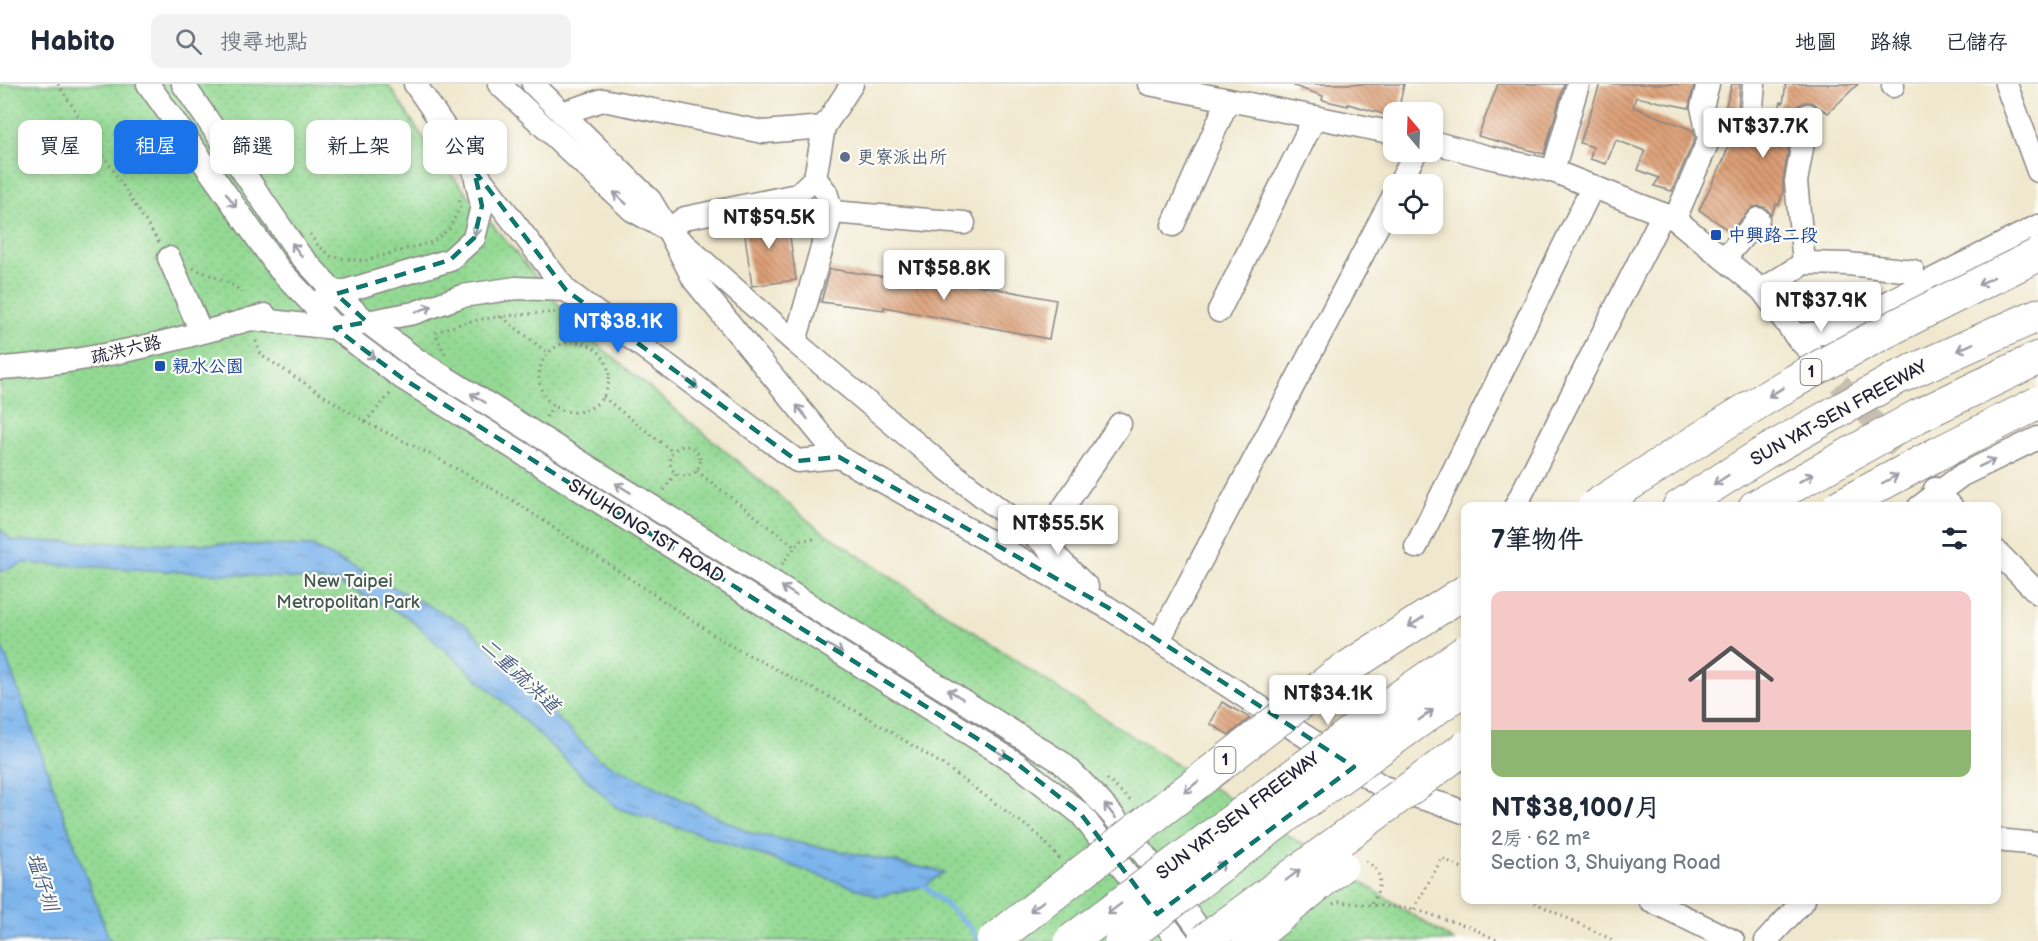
<!DOCTYPE html>
<html lang="zh-TW">
<meta charset="utf-8">
<style>
:root{--surface:#fff;--page:#f2f2f3;--text:#1f2937;--muted:#747a83;--line:#e0e1e3;--accent:#1a73e8}
body{margin:0;font-family:"Balsamiq Sans","LXGW WenKai TC",sans-serif;background:var(--page);color:var(--text);height:100vh;display:flex;flex-direction:column;font-size:22px;white-space:nowrap}
*{box-sizing:border-box;margin:0}
p{font-size:20px;color:var(--muted)}
.icon{flex:none;width:33px;height:33px;fill:none;stroke:currentColor;stroke-width:2;stroke-linecap:round;stroke-linejoin:round}
.map{position:relative;flex:1;overflow:hidden}
.drawer{position:absolute;left:1461px;top:418px;width:540px;height:402px;display:flex;flex-direction:column;background:var(--surface);border-radius:12px;box-shadow:0 3px 9px #0003}
.drawer>*{flex:none}
.hud{position:absolute;left:18px;top:36px;width:570px;height:54px;display:flex;gap:12px}
.needle{width:39px;rotate:341deg}
.controls{position:absolute;left:1383px;top:18px;display:grid;gap:12px}
.controls a{display:grid;place-items:center;width:60px;height:60px;border-radius:12px;background:var(--surface);box-shadow:0 3px 9px #0003;font-size:30px}
.price{position:absolute;translate:-50% -51px;padding:0 14px;border-radius:6px;background:#fff;color:#222;font-size:20px;line-height:39px;filter:drop-shadow(0 2px 3px #0008)}
.price::after{content:'';position:absolute;left:50%;top:36px;width:18px;height:14px;margin-left:-9px;background:inherit;clip-path:polygon(0 0,100% 0,50% 100%)}
.price.selected{background:var(--accent);color:#fff}
ul{padding:0;list-style:none}
li{display:grid;align-content:center;gap:12px;height:318px;padding:0 30px}
li+li{border-top:2px solid var(--line)}
li span{display:grid;place-items:center;height:186px;border-radius:12px;color:#555}
li>.icon{margin-inline-start:auto}
span .icon{width:108px;height:108px;fill:#fffc;stroke-width:1}
li b{font-size:26px}
h2{display:flex;justify-content:space-between;align-items:center;height:72px;padding:0 30px;font-size:26px}
.tag{padding:0 21px;border-radius:12px;background:var(--surface);box-shadow:0 3px 9px #0003;font-size:21px;line-height:54px}
.tag.selected{background:var(--accent);color:#fff}
header{display:flex;align-items:center;gap:36px;box-sizing:border-box;height:84px;padding:0 30px;background:var(--surface);border-bottom:2px solid var(--line)}
header strong{font-size:28px}
nav{display:flex;gap:33px;margin-inline-start:auto;font-size:21px}
.search{width:420px;height:54px;background:var(--page);display:flex;align-items:center;gap:15px;box-sizing:border-box;padding:0 21px;border-radius:12px;color:var(--muted);font-size:22px}
.map>svg:first-child{display:block}
</style>
<header>
<strong>Habito</strong>
<div class="search"><svg class="icon" aria-label="search" viewBox="0 0 24 24"><circle cx="10" cy="10" r="6"/><path d="M15 15l6 6"/></svg>搜尋地點</div>
<nav><a>地圖</a><a>路線</a><a>已儲存</a></nav>
</header>
<div class="map">
<svg width="2038" height="857" viewBox="0 0 2038 857">
<defs>
<pattern id="park-dots" width="8" height="8" patternUnits="userSpaceOnUse" patternTransform="scale(1.5)"><rect width="8" height="8" fill="#93d993"/><path d="M2 2h.1M6 6h.1" fill="none" stroke="#7eba80" stroke-width="1.8" stroke-linecap="round"/></pattern>
<pattern id="water-ripples" width="26" height="14" patternUnits="userSpaceOnUse" patternTransform="scale(1.5)"><rect width="26" height="14" fill="#7cb4ec"/><path d="M2 4q2-2 4 0t4 0M15 11q2-2 4 0t4 0" fill="none" stroke="#6592c0"/></pattern>
<pattern id="building-back-hatch" width="6" height="6" patternUnits="userSpaceOnUse" patternTransform="scale(1.5)"><rect width="6" height="6" fill="#db9d74"/><path d="M-1 5l2 2M0 0l6 6M5-1l2 2" fill="none" stroke="#b18060"/></pattern>
</defs>
<rect width="100%" height="100%" fill="#fdfcf7"/>
<filter id="ink" filterUnits="userSpaceOnUse"><feTurbulence type="fractalNoise" baseFrequency=".0167" numOctaves="2"/><feDisplacementMap in="SourceGraphic" scale="12" xChannelSelector="R" yChannelSelector="G"/><feConvolveMatrix kernelMatrix="1 2 1 2 8 2 1 2 1" color-interpolation-filters="sRGB"/></filter>
<filter id="wash" filterUnits="userSpaceOnUse"><feTurbulence type="fractalNoise" baseFrequency=".008" numOctaves="4" result="noise"/><feDisplacementMap in="SourceGraphic" scale="24" xChannelSelector="R" yChannelSelector="G"/><feGaussianBlur stdDeviation="1.35" result="paint"/><feColorMatrix in="noise" values="0 0 0 0 0 0 0 0 0 0 0 0 0 0 0 0 0 1.4 0 .05"/><feComposite in="paint" operator="in"/></filter>
<g filter="url(#wash)">
<rect width="100%" height="100%" fill="#f0e8ce"/>
<path fill="url(#park-dots)" stroke="#5a7e67" stroke-width="1.5" d="M0,0H388L431,66L577,243L816,443L1074,615L1454,857H0Z"/>
<g fill="url(#water-ripples)" stroke="#4f6b94" stroke-width="1.5">
<path d="M0,445L12,457L312,462L465,540L598,675L750,749L944,788L925,802L878,812L715,755L617,724L505,619L406,532L335,498L262,492L24,479L0,488Z"/>
<path d="M0,557L110,857H0Z"/>
</g>
<g fill="none" stroke-linecap="round" stroke-linejoin="round">
<path stroke="#7cb4ec" stroke-width="4.5" d="M919,800L925,802L969,842L980,857"/>
</g>
<g id="blocks">
<g fill="url(#building-back-hatch)">
<path d="M1294,0H1404L1398,28H1394V33L1348,20V22L1322,16L1323,12L1294,2Z"/>
<path d="M1498,0H1564L1544,70L1478,52Z"/>
<path d="M1600,0H1694L1689,24L1636,13L1633,23L1693,46L1695,54L1672,107L1654,102L1659,94L1638,86L1645,67L1616,56L1606,80L1590,75L1593,63L1580,59Z"/>
<path d="M1732,0H1740L1737,35L1723,32Z"/>
<path d="M1786,0H1858L1828,29L1811,18H1804L1798,22L1795,29L1783,96V108L1779,121L1776,120L1771,131L1766,124L1760,122L1753,123L1730,147L1699,126L1724,75L1731,53L1766,65L1781,18L1783,19Z"/>
<path d="M787,131L796,196L752,202L743,137Z"/>
<path d="M830,185L901,195L903,187L1056,216L1049,255L884,223V226L821,218Z"/>
<path d="M1222,618L1250,634L1229,651L1210,640Z"/>
</g>
</g>
</g>
<g filter="url(#ink)">
<use href="#blocks" fill-opacity="0" stroke="#898584" stroke-width="1.5"/>
<g fill="none" stroke-linecap="round" stroke-linejoin="round">
<path stroke="#c7c0b1" stroke-width="22" stroke-dasharray="22 11" stroke-linecap="butt" d="M1817,275L1935,405"/>
<defs>
<g id="minor">
<path d="M148,0L279,185L335,244L402,294L1016,679L1081,730L1178,857"/>
<path d="M183,0L300,171L336,210L367,238L416,275L1061,678C1119,730 1162,795 1208,857"/>
<path d="M415,0L474,86L566,206"/>
<path d="M499,0L632,126L668,146L795,258L947,385L1041,457L1087,503"/>
<path d="M533,0L650,116L668,146L694,196L839,373L1107,523L1383,703L1445,721L1466,729"/>
<path d="M1149,0L1394,49"/>
<path d="M1893,0V2"/>
<path d="M2006,0L2038,87"/>
<path d="M562,29L603,16L763,48L824,43"/>
<path d="M1750,43L1754,0"/>
<path d="M1432,58L1488,73L1553,87L1675,135L1762,206L1795,251L1817,275"/>
<path d="M1553,87L1578,0"/>
<path d="M1399,100L1416,68"/>
<path d="M832,128L964,139"/>
<path d="M1675,135L1709,55L1702,23L1708,0"/>
<path d="M1173,141L1228,16"/>
<path d="M668,146L685,134L797,111L815,94L824,43L852,0"/>
<path d="M169,174L201,248"/>
<path d="M1724,175L1758,135"/>
<path d="M1804,179L1848,180L1913,187"/>
<path d="M1762,206L1804,179L1796,98L1808,31"/>
<path d="M325,213L450,176L474,154L482,122L474,86"/>
<path d="M1219,227L1315,33"/>
<path d="M250,235L335,244L414,229L462,212L516,204L566,206L797,377L839,373"/>
<path d="M1795,251L1827,249L2038,142"/>
<path d="M795,258L832,128L826,108L815,94"/>
<path d="M0,284C90,279 178,256 265,231"/>
<path d="M1935,405L1952,423"/>
<path d="M1515,423L1663,130"/>
<path d="M1919,423L1962,391L2038,354"/>
<path d="M1041,457L1120,340"/>
<path d="M1416,463L1593,102"/>
<path d="M1996,467L2038,509"/>
<path d="M1159,556L1394,111"/>
<path d="M1996,756L2038,760"/>
<path d="M1650,816L1733,857"/>
<path d="M1766,857L1804,816"/>
</g>
<g id="highway">
<path d="M1679,423L1764,369L1897,294L2038,231"/>
<path d="M1755,423L1918,332L2038,274"/>
</g>
</defs>
<use href="#minor" stroke="#898584" stroke-width="25"/>
<use href="#highway" stroke="#898584" stroke-width="35"/>
<g stroke="#898584" stroke-width="3" stroke-dasharray="1.5 4.5" stroke-linecap="butt">
<path d="M58,0L160,160"/>
<path d="M310,150L317,160L332,173L363,177L432,158L449,145L460,123L459,113"/>
<path d="M193,184L229,199L243,209"/>
<path d="M502,233L548,269"/>
<path d="M256,257L261,271L365,338L432,371L517,419L726,559L867,633L942,680L1041,753L1061,777"/>
<circle cx="574" cy="293" r="35"/>
<path d="M445,270L435,249C472,232 518,231 559,228"/>
<path d="M603,313L673,368"/>
<path d="M546,333L553,322"/>
<path d="M365,338L391,309"/>
<circle cx="685" cy="377" r="15"/>
<path d="M697,387L795,463"/>
<path d="M664,406L676,389"/>
<path d="M782,480L801,456L814,455"/>
<path d="M1107,695L1133,719"/>
<path d="M1366,777C1386,790 1381,803 1371,821"/>
<path d="M1529,816L1615,857"/>
<path d="M1333,820L1339,818L1414,825L1472,844L1499,857"/>
<path d="M1414,825L1442,774L1466,786"/>
</g>
<use href="#minor" stroke="#fff" stroke-width="22"/>
<use href="#highway" stroke="#fff" stroke-width="33"/>
<defs>
<g id="highway-bridge">
<path d="M1594,423C1656,383 1717,343 1779,306C1863,257 1951,214 2038,171"/>
<path d="M1838,423L1939,369L2038,319"/>
<path d="M993,857L1336,591L1466,507"/>
<path d="M1071,857L1384,624L1466,567"/>
<path d="M1121,857L1290,729L1466,603"/>
<path d="M1204,857L1466,663"/>
<path d="M1249,857L1341,782"/>
</g>
</defs>
<use href="#highway-bridge" stroke="#898584" stroke-width="35" stroke-linecap="butt"/>
<use href="#highway-bridge" stroke="#fff" stroke-width="33"/>
</g>
<defs><path id="oneway-shaft" d="M-6 0H5M1.5-3L5.5 0L1.5 3" fill="none" stroke-width="1.6" stroke-linecap="round" stroke-linejoin="round" transform="scale(1.5)"/></defs>
<g stroke="#9c9ca7">
<use href="#oneway-shaft" transform="translate(620 114) rotate(-137)"/>
<use href="#oneway-shaft" transform="translate(231 116) rotate(55)"/>
<use href="#oneway-shaft" transform="translate(477 143) rotate(105)"/>
<use href="#oneway-shaft" transform="translate(297 166) rotate(-126)"/>
<use href="#oneway-shaft" transform="translate(1986 197) rotate(153)"/>
<use href="#oneway-shaft" transform="translate(424 225) rotate(-19)"/>
<use href="#oneway-shaft" transform="translate(1965 263) rotate(156)"/>
<use href="#oneway-shaft" transform="translate(368 269) rotate(37)"/>
<use href="#oneway-shaft" transform="translate(691 299) rotate(37)"/>
<use href="#oneway-shaft" transform="translate(1776 308) rotate(149)"/>
<use href="#oneway-shaft" transform="translate(478 314) rotate(-148)"/>
<use href="#oneway-shaft" transform="translate(802 328) rotate(-129)"/>
<use href="#oneway-shaft" transform="translate(1987 379) rotate(-26)"/>
<use href="#oneway-shaft" transform="translate(1806 394) rotate(-29)"/>
<use href="#oneway-shaft" transform="translate(1890 395) rotate(-28)"/>
<use href="#oneway-shaft" transform="translate(1721 396) rotate(147)"/>
<use href="#oneway-shaft" transform="translate(623 404) rotate(-148)"/>
<use href="#oneway-shaft" transform="translate(789 507) rotate(-148)"/>
<use href="#oneway-shaft" transform="translate(1416 538) rotate(147)"/>
<use href="#oneway-shaft" transform="translate(835 565) rotate(32)"/>
<use href="#oneway-shaft" transform="translate(955 610) rotate(-148)"/>
<use href="#oneway-shaft" transform="translate(1426 631) rotate(-36)"/>
<use href="#oneway-shaft" transform="translate(1000 669) rotate(32)"/>
<use href="#oneway-shaft" transform="translate(1191 703) rotate(142)"/>
<use href="#oneway-shaft" transform="translate(1110 727) rotate(-130)"/>
<use href="#oneway-shaft" transform="translate(1218 784) rotate(-37)"/>
<use href="#oneway-shaft" transform="translate(1293 791) rotate(-37)"/>
<use href="#oneway-shaft" transform="translate(1037 822) rotate(142)"/>
<use href="#oneway-shaft" transform="translate(1114 825) rotate(143)"/>
</g>
</g>
<path fill="none" stroke="#0f766e" stroke-width="4.5" stroke-dasharray="12 8" stroke-linejoin="round" d="M474,86L566,206L797,377L839,373L1107,523L1354,683L1157,830L1081,730L1016,679L402,294L335,244L367,238L336,210L450,176L474,154L482,122Z"/>
<circle fill="#5c6f8a" stroke="#fdfcf7" stroke-width="2" cx="845" cy="73" r="6"/>
<g fill="#1a4fb4" stroke="#fdfcf7" stroke-width="2">
<rect x="1710" y="145" width="12" height="12" rx="3"/>
<rect x="154" y="276" width="12" height="12" rx="3"/>
</g>
<g text-anchor="middle" dominant-baseline="central" stroke-width="4.5" stroke-linejoin="round" paint-order="stroke">
<g fill="#fdfcf7" stroke="#646373" stroke-width="1.5">
<rect x="1800.5" y="275" width="21" height="26" rx="4.5"/>
<rect x="1214.5" y="663" width="21" height="26" rx="4.5"/>
</g>
<g font-size="16" font-weight="bold" fill="#22223b">
<text x="1811" y="288">1</text>
<text x="1225" y="676">1</text>
</g>
<g font-size="18" fill="#4e5e75" stroke="#fdfcf7" text-anchor="start">
<text x="857" y="73">更寮派出所</text>
</g>
<g font-size="18" fill="#164399" stroke="#fdfcf7" text-anchor="start">
<text x="1728" y="151">中興路二段</text>
<text x="172" y="282">親水公園</text>
</g>
<g font-size="18" fill="#22223b" stroke="#fdfcf7">
<text transform="translate(126 266) rotate(-13)">疏洪六路</text>
<text transform="translate(1839 329) rotate(-29)">SUN YAT-SEN FREEWAY</text>
<text transform="translate(646 447) rotate(32)">SHUHONG 1ST ROAD</text>
<text transform="translate(1238 732) rotate(-37)">SUN YAT-SEN FREEWAY</text>
</g>
<g font-size="18" fill="#445955" stroke="#fdfcf7">
<text x="348" y="497">New Taipei<tspan x="348" dy="21">Metropolitan Park</tspan></text>
</g>
<g font-size="20" font-style="italic" fill="#465c82" stroke="#fdfcf7">
<text transform="translate(520 592) rotate(43)">二重疏洪道</text>
<text transform="translate(42 798) rotate(72)">塭仔圳</text>
</g>
</g>
</svg>
<div class="controls">
<a><svg class="needle" viewBox="-14 -14 28 28"><path d="M0-13l5 13h-10z" fill="#e53935"/><path d="M0 13l5-13h-10z" fill="#747a83"/></svg></a>
<a><svg class="icon" aria-label="locate" viewBox="0 0 24 24"><circle cx="12" cy="12" r="6"/><path d="M12 2v4M12 18v4M2 12h4M18 12h4"/></svg></a>
</div>
<b class="price" style="left:1763px;top:75px">NT$37.7K</b>
<b class="price" style="left:769px;top:166px">NT$59.5K</b>
<b class="price" style="left:944px;top:217px">NT$58.8K</b>
<b class="price" style="left:1821px;top:249px">NT$37.9K</b>
<b class="price selected" style="left:618px;top:270px">NT$38.1K</b>
<b class="price" style="left:1058px;top:472px">NT$55.5K</b>
<b class="price" style="left:1328px;top:642px">NT$34.1K</b>
<div class="hud">
<a class="tag">買屋</a>
<a class="tag selected">租屋</a>
<a class="tag">篩選</a>
<a class="tag">新上架</a>
<a class="tag">公寓</a>
</div>
<section class="drawer">
<h2>7筆物件<svg class="icon" aria-label="filters" viewBox="0 0 24 24"><path d="M4 7h16M4 17h16"/><circle cx="9" cy="7" r="2"/><circle cx="15" cy="17" r="2"/></svg></h2>
<ul>
<li><span style="background:linear-gradient(#f6c9c9 75%,#8fb573 0)"><svg class="icon" aria-label="home" viewBox="0 0 24 24"><path d="M3 11l9-7 9 7M6 9v11h12V9"/></svg></span><div><b>NT$38,100/月</b><p>2房 · 62 m²</p><p>Section 3, Shuiyang Road</p></div></li>
</ul>
</section>
</div>
